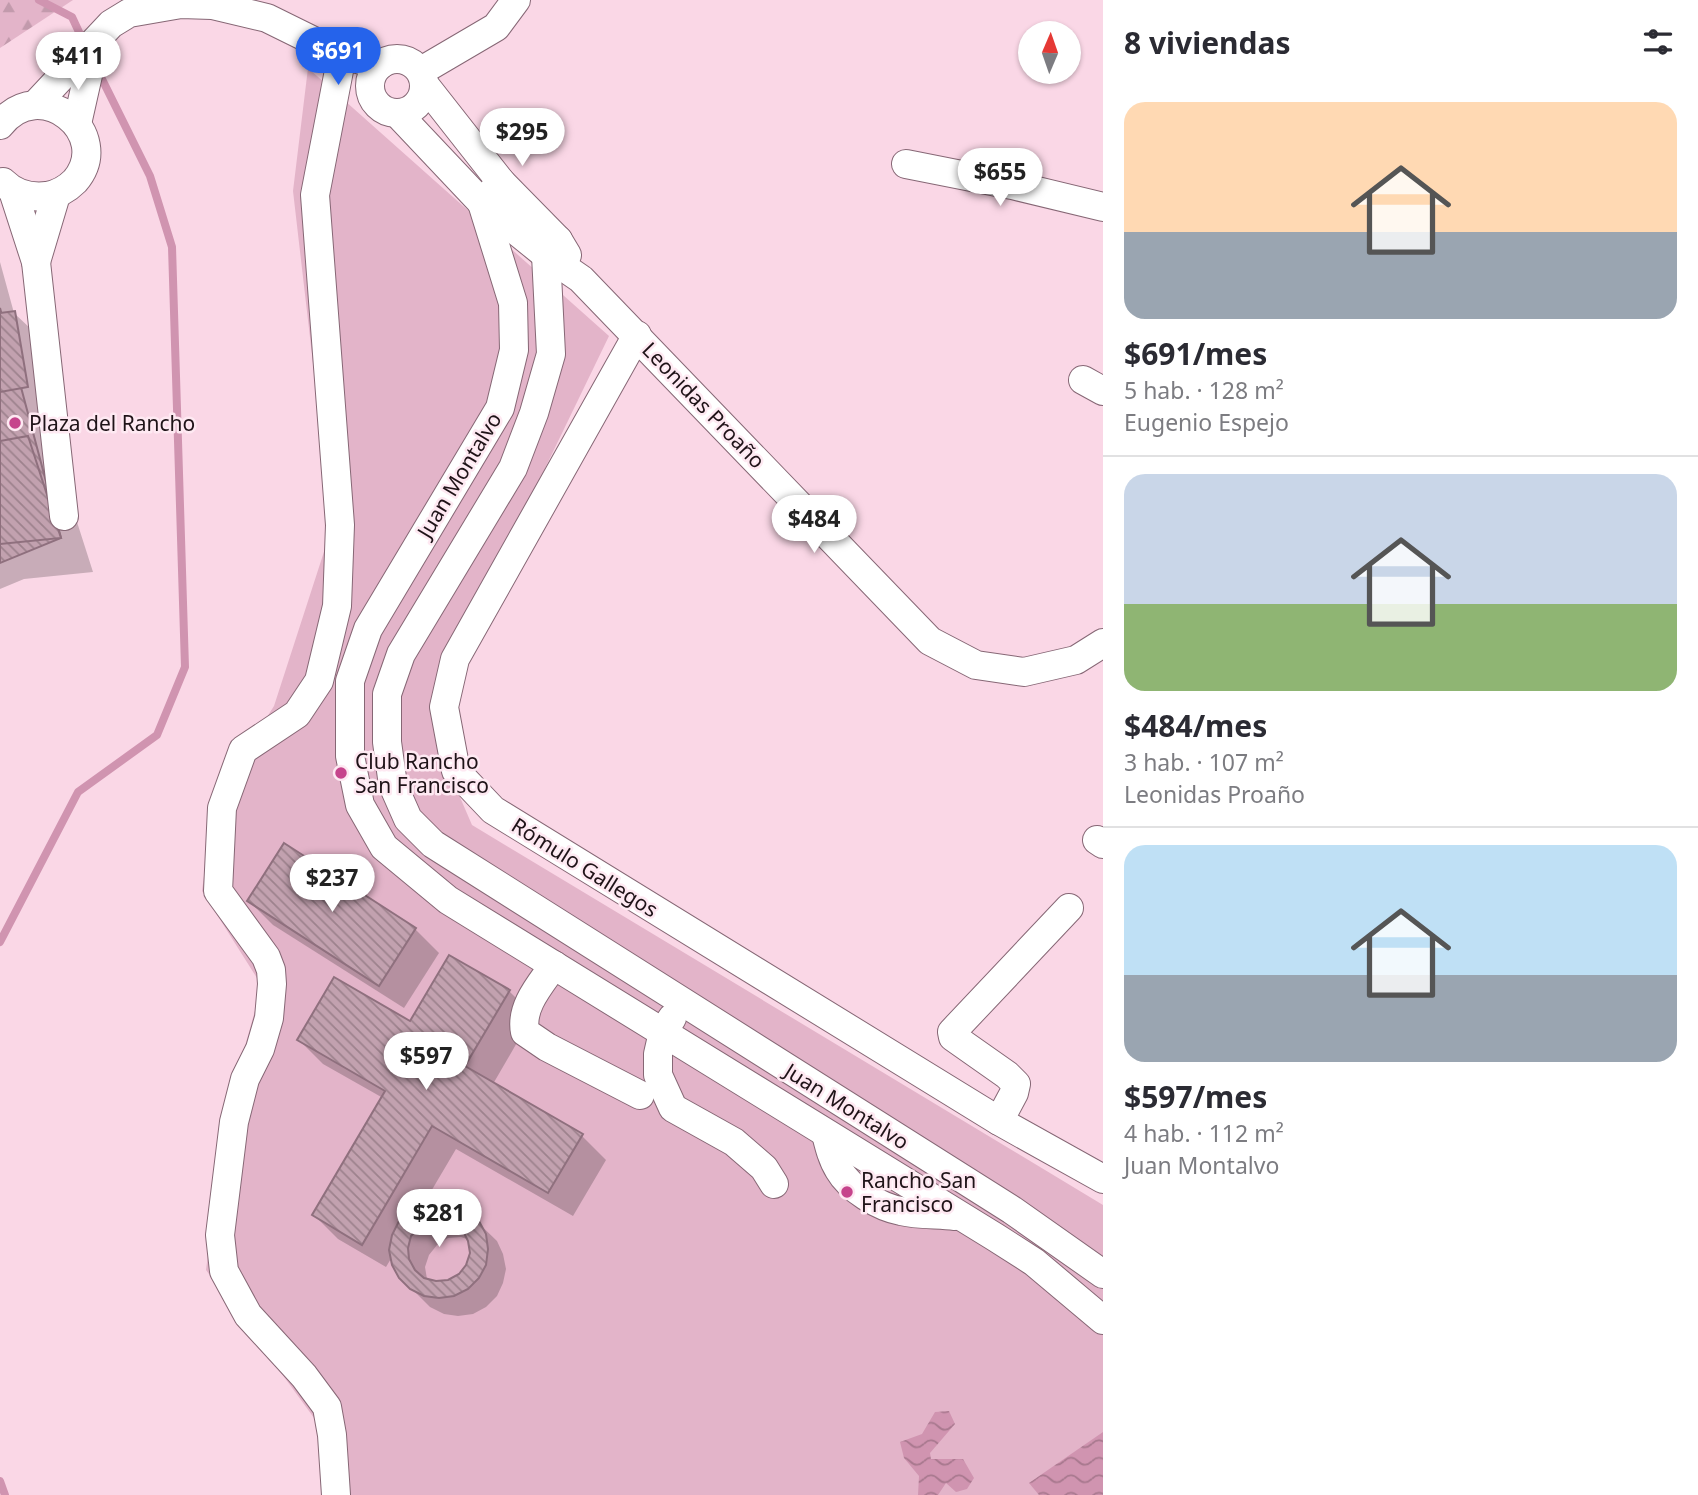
<!DOCTYPE html>
<html lang="es">
<meta charset="utf-8">
<style>
:root{--surface:#fff;--page:#f2f2f3;--text:#2b2b33;--muted:#7c7c81;--line:#e1e1e2;--accent:#2563eb}
body{margin:0;font-family:"Noto Sans",sans-serif;background:var(--page);color:var(--text);height:100vh;display:flex;flex-direction:column;font-size:26px;white-space:nowrap}
*{box-sizing:border-box;margin:0}
p{font-size:23px;color:var(--muted)}
.icon{flex:none;width:38px;height:38px;fill:none;stroke:currentColor;stroke-width:2;stroke-linecap:round;stroke-linejoin:round}
.map{position:relative;flex:1;overflow:hidden}
.details{display:flex;flex-direction:column;background:var(--surface);width:595px}
.details>*{flex:none}
.needle{width:46px;rotate:2deg}
.buttons{position:absolute;left:1018px;top:21px;display:grid;gap:14px}
.buttons a{display:grid;place-items:center;width:63px;height:63px;border-radius:50%;background:var(--surface);box-shadow:0 2px 5px #0004;font-size:35px}
.price{position:absolute;translate:-50% -60px;padding:0 16px;border-radius:24px;background:#fff;color:#222;font-size:23px;line-height:46px;filter:drop-shadow(0 2px 4px #0008)}
.price::after{content:'';position:absolute;left:50%;top:42px;width:21px;height:16px;margin-left:-10px;background:inherit;clip-path:polygon(0 0,100% 0,50% 100%)}
.price.current{background:var(--accent);color:#fff}
ul{padding:0;list-style:none}
li{display:grid;align-content:center;gap:14px;height:371px;padding:0 21px}
li+li{border-top:2px solid var(--line)}
li span{display:grid;place-items:center;height:217px;border-radius:21px;color:#555}
li>.icon{margin-inline-start:auto}
span .icon{width:126px;height:126px;fill:#fffc;stroke-width:1}
li b{font-size:30px}
h2{display:flex;justify-content:space-between;align-items:center;height:84px;padding:0 21px;font-size:30px}
main{display:flex;flex:1;min-height:0}
.map>svg:first-child{display:block}
</style>
<main>
<div class="map">
<svg width="1103" height="1495" viewBox="0 0 1103 1495">
<defs>
<pattern id="forest-firs" width="22" height="20" patternUnits="userSpaceOnUse" patternTransform="scale(1.75)"><rect width="22" height="20" fill="#e3b4c9"/><path d="M5 1l3.5 6h-7zM16 11l3.5 6h-7z" fill="#c29aac"/></pattern>
<pattern id="water-waves" width="16" height="10" patternUnits="userSpaceOnUse" patternTransform="scale(1.75)"><rect width="16" height="10" fill="#d094b0"/><path d="M0 5q4-4 8 0t8 0" fill="none" stroke="#a8788e"/></pattern>
<pattern id="building-back-hatch" width="6" height="6" patternUnits="userSpaceOnUse" patternTransform="scale(1.75)"><rect width="6" height="6" fill="#c2a1af"/><path d="M-1 5l2 2M0 0l6 6M5-1l2 2" fill="none" stroke="#9d828d"/></pattern>
</defs>
<rect width="100%" height="100%" fill="#fad7e6"/>
<path fill="url(#forest-firs)" d="M0,0H73L0,48Z"/>
<path fill="#e3b4c9" d="M308,68L609,336L445,675L437,744L472,825L1103,1205V1495H323L317,1422L206,1270L226,1113L262,986L202,891L214,801L274,706L332,527L293,191Z"/>
<g fill="url(#water-waves)">
<path d="M949,1411L955,1424L930,1453L931,1459H963L974,1478L967,1489L956,1492L946,1483L938,1495H918L919,1476L904,1458L900,1442L922,1434L935,1412Z"/>
<path d="M1103,1432V1495H1039L1029,1483Z"/>
</g>
<g fill="#0003" fill-rule="evenodd">
<path d="M0,262L14,313L49,346L61,472L93,572L24,579L0,589Z"/>
<path d="M285,846L415,929L439,953L404,1008L273,925L249,901Z"/>
<path d="M509,991L533,1015L493,1084L582,1136L606,1160L573,1216L456,1149L423,1205L466,1211L497,1241L503,1254L506,1269L503,1283L497,1296L486,1307L473,1314L458,1316L444,1314L430,1307L400,1277L392,1257L386,1267L338,1239L314,1215L383,1098L323,1064L299,1040L411,1024ZM461,1237L470,1240L471,1253L468,1266L460,1275L448,1281L436,1283L427,1279L425,1267L429,1255L437,1245L448,1238Z"/>
</g>
<g fill="none" stroke-linecap="round" stroke-linejoin="round">
<g stroke="#d094b0" stroke-width="8">
<path d="M39,0L72,17L85,45"/>
<path d="M0,942L78,792L157,735L185,667L172,247L150,176L97,69"/>
<path d="M0,1481L5,1495"/>
</g>
</g>
<g fill="url(#building-back-hatch)" stroke="#8f707e" stroke-width="2" fill-rule="evenodd">
<path d="M0,308L61,538L0,563Z"/>
<path d="M15,311L28,387L0,392V313Z"/>
<path d="M28,436L61,538L0,544V441Z"/>
<path d="M284,843L416,928L379,986L247,901Z"/>
<path d="M449,955L510,990L465,1066L583,1134L548,1193L432,1126L362,1245L312,1215L385,1091L297,1040L334,977L410,1021Z"/>
<path d="M438,1200L454,1203L467,1210L479,1221L486,1234L488,1249L486,1265L479,1278L468,1289L454,1296L439,1298L424,1296L410,1289L399,1278L392,1265L389,1250L392,1235L399,1221L409,1210L423,1203ZM442,1220L453,1223L463,1231L468,1241L470,1253L466,1265L459,1274L448,1280L436,1281L424,1278L415,1270L409,1259L408,1248L411,1236L419,1227L430,1221Z"/>
</g>
<g fill="none" stroke-linecap="round" stroke-linejoin="round">
<defs>
<g id="minor">
<circle cx="397" cy="86" r="27"/>
<path d="M421,71L496,27L516,0"/>
<path d="M424,84L501,182L558,240L567,255"/>
<path d="M35,105L111,24L129,13L181,4L212,5L267,18L342,55L380,65"/>
<path d="M397,113L482,203L546,255L581,279L930,641L976,665L1024,672L1076,660L1103,643"/>
<path d="M77,124L95,44"/>
<path d="M0,125C40,73 115,134 75,181C67,189 59,194 47,196C31,198 16,195 3,182"/>
<path d="M906,164L1012,185L1103,207"/>
<path d="M501,182L482,203L513,303L514,350L500,408L368,629L350,681V756L360,805L384,847L448,900L995,1237L1034,1262L1103,1320"/>
<path d="M13,191L36,262L64,516"/>
<path d="M558,240L546,255L551,354L534,413L513,468L401,654L387,694V742L393,785L408,819L433,844L1012,1210L1103,1274"/>
<path d="M36,262L56,195"/>
<path d="M637,335L455,659L444,707L456,771L493,810L999,1121L1103,1179"/>
<path d="M1083,380L1103,391"/>
<path d="M1097,840L1103,844"/>
<path d="M554,965C540,985 520,1007 525,1032L547,1047L640,1095"/>
<path d="M672,1018L663,1032L658,1054V1075L673,1108L734,1142L764,1168L774,1184"/>
<path d="M999,1121L1014,1093L1016,1084L1007,1075L953,1037L952,1032L1069,908"/>
<path d="M826,1134C829,1146 832,1159 839,1170C850,1189 879,1207 901,1211C918,1215 937,1214 955,1216"/>
<path d="M336,1495L332,1435L327,1407L304,1376L248,1315L224,1271L220,1235L234,1122L245,1079L260,1049L269,1018L272,984L271,970L266,957L218,891L222,808L243,750L297,714L319,681L337,606L340,525L315,195L342,55"/>
</g>
</defs>
<use href="#minor" stroke="#866775" stroke-width="30"/>
<use href="#minor" stroke="#fff" stroke-width="28"/>
</g>
<g fill="#c6448c" stroke="#fee9f2" stroke-width="2.5">
<circle cx="15" cy="423" r="7"/>
<circle cx="341" cy="773" r="7"/>
<circle cx="847" cy="1192" r="7"/>
</g>
<g text-anchor="middle" dominant-baseline="central" stroke-width="5" stroke-linejoin="round" paint-order="stroke">
<g font-size="21" fill="#1f1318" stroke="#fee9f2">
<text transform="translate(704 405) rotate(46)">Leonidas Proaño</text>
<text transform="translate(459 475) rotate(-59)">Juan Montalvo</text>
<text transform="translate(585 867) rotate(32)">Rómulo Gallegos</text>
<text transform="translate(847 1106) rotate(32)">Juan Montalvo</text>
</g>
<g font-size="21" fill="#1f1318" stroke="#fee9f2" text-anchor="start">
<text x="29" y="423">Plaza del Rancho</text>
<text x="355" y="761">Club Rancho<tspan x="355" dy="24">San Francisco</tspan></text>
<text x="861" y="1180">Rancho San<tspan x="861" dy="24">Francisco</tspan></text>
</g>
</g>
</svg>
<div class="buttons">
<a><svg class="needle" viewBox="-14 -14 28 28"><path d="M0-13l5 13h-10z" fill="#e53935"/><path d="M0 13l5-13h-10z" fill="#7c7c81"/></svg></a>
</div>
<b class="price current" style="left:338px;top:87px">$691</b>
<b class="price" style="left:78px;top:92px">$411</b>
<b class="price" style="left:522px;top:168px">$295</b>
<b class="price" style="left:1000px;top:208px">$655</b>
<b class="price" style="left:814px;top:555px">$484</b>
<b class="price" style="left:332px;top:914px">$237</b>
<b class="price" style="left:426px;top:1092px">$597</b>
<b class="price" style="left:439px;top:1249px">$281</b>
</div>
<section class="details">
<h2>8 viviendas<svg class="icon" aria-label="filters" viewBox="0 0 24 24"><path d="M4 7h16M4 17h16"/><circle cx="9" cy="7" r="2"/><circle cx="15" cy="17" r="2"/></svg></h2>
<ul>
<li><span style="background:linear-gradient(#ffd9b3 60%,#9aa5b1 0)"><svg class="icon" aria-label="home" viewBox="0 0 24 24"><path d="M3 11l9-7 9 7M6 9v11h12V9"/></svg></span><div><b>$691/mes</b><p>5 hab. · 128 m²</p><p>Eugenio Espejo</p></div></li>
<li><span style="background:linear-gradient(#c9d6e8 60%,#8fb573 0)"><svg class="icon" aria-label="home" viewBox="0 0 24 24"><path d="M3 11l9-7 9 7M6 9v11h12V9"/></svg></span><div><b>$484/mes</b><p>3 hab. · 107 m²</p><p>Leonidas Proaño</p></div></li>
<li><span style="background:linear-gradient(#bfe0f5 60%,#9aa5b1 0)"><svg class="icon" aria-label="home" viewBox="0 0 24 24"><path d="M3 11l9-7 9 7M6 9v11h12V9"/></svg></span><div><b>$597/mes</b><p>4 hab. · 112 m²</p><p>Juan Montalvo</p></div></li>
</ul>
</section>
</main>
